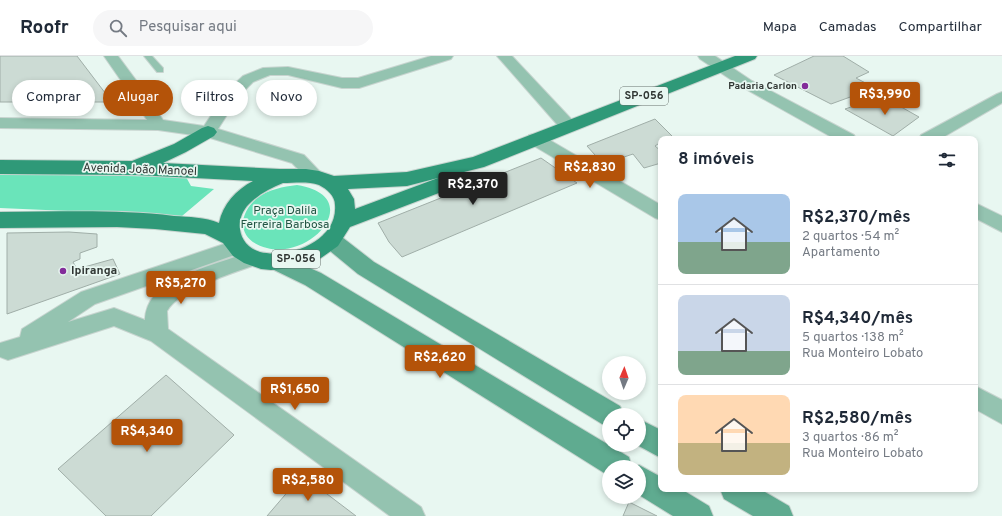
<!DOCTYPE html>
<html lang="pt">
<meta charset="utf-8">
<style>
:root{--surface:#fff;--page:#f6f6f7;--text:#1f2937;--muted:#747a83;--line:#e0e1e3;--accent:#b45309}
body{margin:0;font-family:Overpass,sans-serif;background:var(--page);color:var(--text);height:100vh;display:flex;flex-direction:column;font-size:15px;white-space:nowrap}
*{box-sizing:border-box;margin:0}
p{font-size:13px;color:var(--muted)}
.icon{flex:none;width:22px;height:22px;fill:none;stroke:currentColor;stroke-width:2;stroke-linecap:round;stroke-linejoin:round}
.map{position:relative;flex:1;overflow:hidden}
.side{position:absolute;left:658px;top:80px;width:320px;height:356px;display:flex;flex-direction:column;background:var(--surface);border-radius:8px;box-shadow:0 2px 6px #0003}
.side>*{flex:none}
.top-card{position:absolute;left:12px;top:24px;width:380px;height:36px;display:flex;gap:8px}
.needle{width:26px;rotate:2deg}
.fabs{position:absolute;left:602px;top:300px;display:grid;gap:8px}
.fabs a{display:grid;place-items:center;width:44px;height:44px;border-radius:50%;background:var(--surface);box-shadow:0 2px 6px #0003;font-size:20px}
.price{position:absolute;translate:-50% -34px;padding:0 9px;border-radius:4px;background:var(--accent);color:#fff;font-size:13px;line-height:26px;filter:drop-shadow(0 1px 2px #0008)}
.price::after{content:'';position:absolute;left:50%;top:24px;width:12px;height:9px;margin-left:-6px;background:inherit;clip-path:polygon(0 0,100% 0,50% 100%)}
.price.current{background:#222;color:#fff}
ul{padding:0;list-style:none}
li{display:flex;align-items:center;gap:12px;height:100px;padding:0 20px}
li+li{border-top:1px solid var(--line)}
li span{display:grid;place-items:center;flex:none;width:112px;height:80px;border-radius:8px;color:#555}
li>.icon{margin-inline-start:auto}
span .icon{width:48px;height:48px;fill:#fffc;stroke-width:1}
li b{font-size:17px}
h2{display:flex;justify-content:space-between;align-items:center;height:48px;padding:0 20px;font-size:17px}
.tag{padding:0 14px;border-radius:18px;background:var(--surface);box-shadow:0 2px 6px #0003;font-size:14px;line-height:36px}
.tag.current{background:var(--accent);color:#fff}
header{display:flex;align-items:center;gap:24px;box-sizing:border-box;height:56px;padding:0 20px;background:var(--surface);border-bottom:1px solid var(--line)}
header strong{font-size:19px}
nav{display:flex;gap:22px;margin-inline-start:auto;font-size:14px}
.search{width:280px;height:36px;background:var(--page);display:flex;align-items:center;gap:10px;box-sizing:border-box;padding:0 14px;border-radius:22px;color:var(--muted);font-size:15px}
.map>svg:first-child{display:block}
</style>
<header>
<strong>Roofr</strong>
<div class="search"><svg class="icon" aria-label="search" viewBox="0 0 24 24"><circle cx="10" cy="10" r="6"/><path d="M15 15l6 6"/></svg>Pesquisar aqui</div>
<nav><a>Mapa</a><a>Camadas</a><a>Compartilhar</a></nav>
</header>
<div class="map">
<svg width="1002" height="460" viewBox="0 0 1002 460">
<rect width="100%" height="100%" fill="#e8f7f1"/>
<g fill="#6ae4ba">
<path d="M0,118L186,121L191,130L214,133L182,160L0,152Z"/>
<path d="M297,129C366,140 313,204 267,192C238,185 236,160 257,142C269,133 283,131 297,129Z"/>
</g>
<g fill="#ccdbd4" stroke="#a0aea8">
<path d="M0,0H77L112,46H0Z"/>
<path d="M814,0H843L869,16L856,22L875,32L831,48L774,19Z"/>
<path d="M887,43L919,61L893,80L845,53L866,46L870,49Z"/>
<path d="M655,63L672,80L667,83H661V86L655,90L661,95V107L644,112L633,98L603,108L587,90Z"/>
<path d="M541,102L577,127L402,201L389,186L378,167Z"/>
<path d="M69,176L97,178V191L80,197V203L73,206L77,213L113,203L120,218L7,258V177Z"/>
<path d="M166,319L234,379L151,460H106L58,413Z"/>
<path d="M302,419L356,460H267Z"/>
<path d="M629,446L657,460H623Z"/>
</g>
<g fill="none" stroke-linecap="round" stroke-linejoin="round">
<defs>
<path id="lane" d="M144,0H152L163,12V16H157Z"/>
<g id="street">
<path d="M104,0H118L141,31L163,64L204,70L228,34L243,20L263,12L288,11L342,22H358L431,0H453L451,3L359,32H342L288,19H270L253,26L239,40L218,73L304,99L326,122L323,126L317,128L311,126L292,107L207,81L158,74L0,72V62L147,64L129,36Z"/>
<path d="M497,0H512L574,66L576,70L574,74L568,75L562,74Z"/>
<path d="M698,0H715L752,25L854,79L856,83H835L742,31L700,3Z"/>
<path d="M1002,36V47L940,83H919L921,79L997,38Z"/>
<path d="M535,78L541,79L661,149V164L655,162L529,87L527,83L529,79Z"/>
<path d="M975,147L1002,160V176L975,162Z"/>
<path d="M236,184L243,186L246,191L243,196L95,248L68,266L114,252L145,264C145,255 149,245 155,239C171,220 215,208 238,200C242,198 250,194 255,195C257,195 259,196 261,197L264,202L261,207C237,216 180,232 167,255L168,273L421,451L425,460H390L151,285L114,270L8,304L0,301V287L20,281L22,273L81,236Z"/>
<path d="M975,330L1002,344V368L975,353Z"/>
</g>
<g id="secondary">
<path d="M331,176L338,178L374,206L620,350L624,359H609V370L602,368L358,218L324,190L321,184L324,178Z"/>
<path d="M276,197L321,217L629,401L632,411H609V420L305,229L268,211L265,205L268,199Z"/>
<path d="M639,363L661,374V402L637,389H639Z"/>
<path d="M639,409L661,421V433H681L709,450L713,460H673L639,439V411H635Z"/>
<path d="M720,433H760L789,450L793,460H753L724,443Z"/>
</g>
<path id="primary" d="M735,0H757L755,3L484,111L452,119L457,120L460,125L457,130L350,171L338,190L321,202L293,212L271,214L261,213L244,207L233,200L223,187L205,178L155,173L117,171L0,172V156C58,156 117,153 174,160C189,161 205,161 219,167C223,148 236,134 253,125L136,119L0,118V104L132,105L174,88L202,72L208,70L214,72L217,76L214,80L186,96L163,107L280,113H306L319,115L334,120L407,116L473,101ZM438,122L355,153L354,143L348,133L407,130ZM283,127C294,127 308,125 319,129C327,133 335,140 335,149C338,185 289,203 260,196C237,189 234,163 249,148C259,138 271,132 283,127Z"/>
</defs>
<use href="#lane" stroke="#c7d4cf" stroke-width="2"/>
<use href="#street" stroke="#c7d4cf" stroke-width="2"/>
<use href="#secondary" stroke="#c7d4cf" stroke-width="2"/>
<use href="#primary" stroke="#c7d4cf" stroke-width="2"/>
<use href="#lane" fill="#94c3b0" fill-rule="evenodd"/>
<use href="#street" fill="#94c3b0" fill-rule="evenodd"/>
<use href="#secondary" fill="#5fab90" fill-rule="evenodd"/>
<use href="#primary" fill="#2f9978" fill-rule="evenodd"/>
</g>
<g fill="#832c9a" stroke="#e8f7f1" stroke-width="1.5">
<circle cx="805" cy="30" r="4"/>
<circle cx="63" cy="215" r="4"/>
</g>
<g text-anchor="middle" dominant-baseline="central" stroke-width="3.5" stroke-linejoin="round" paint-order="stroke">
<g font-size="10" font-weight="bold" fill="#303633" stroke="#e8f7f1" text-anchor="end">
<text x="797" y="30">Padaria Carlon</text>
</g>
<g fill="#e8f7f1" stroke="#67706c" stroke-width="1">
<rect x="620" y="31" width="48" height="18" rx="3"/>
<rect x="272" y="194" width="48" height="18" rx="3"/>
</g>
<g font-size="11" font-weight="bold" fill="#303633">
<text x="644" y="40">SP-056</text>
<text x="296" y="203">SP-056</text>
</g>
<g font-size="12" fill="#303633" stroke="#e8f7f1">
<text transform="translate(140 114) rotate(2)">Avenida João Manoel</text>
</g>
<g font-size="12" fill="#254" stroke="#e8f7f1">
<text x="285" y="155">Praça Dalila<tspan x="285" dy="14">Ferreira Barbosa</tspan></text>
</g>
<g font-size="12" font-weight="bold" fill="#303633" stroke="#e8f7f1" text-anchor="start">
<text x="71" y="215">Ipiranga</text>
</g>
</g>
</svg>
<div class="fabs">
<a><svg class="needle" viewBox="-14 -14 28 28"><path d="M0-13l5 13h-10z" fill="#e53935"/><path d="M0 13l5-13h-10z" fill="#747a83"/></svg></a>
<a><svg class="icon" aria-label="locate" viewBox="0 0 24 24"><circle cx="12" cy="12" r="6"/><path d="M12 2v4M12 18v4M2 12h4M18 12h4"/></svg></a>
<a><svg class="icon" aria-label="layers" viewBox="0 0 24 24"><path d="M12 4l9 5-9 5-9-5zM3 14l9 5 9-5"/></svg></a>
</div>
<b class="price" style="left:885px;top:60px">R$3,990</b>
<b class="price" style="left:590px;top:133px">R$2,830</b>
<b class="price current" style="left:473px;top:150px">R$2,370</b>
<b class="price" style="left:181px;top:249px">R$5,270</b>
<b class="price" style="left:440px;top:323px">R$2,620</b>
<b class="price" style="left:295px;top:355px">R$1,650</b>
<b class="price" style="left:147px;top:397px">R$4,340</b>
<b class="price" style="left:308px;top:446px">R$2,580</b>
<div class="top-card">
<a class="tag">Comprar</a>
<a class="tag current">Alugar</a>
<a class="tag">Filtros</a>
<a class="tag">Novo</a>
</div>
<section class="side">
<h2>8 imóveis<svg class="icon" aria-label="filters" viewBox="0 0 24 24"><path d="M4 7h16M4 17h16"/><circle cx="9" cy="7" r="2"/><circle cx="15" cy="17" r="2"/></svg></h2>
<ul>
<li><span style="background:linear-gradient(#a9c7e8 60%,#7fa58c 0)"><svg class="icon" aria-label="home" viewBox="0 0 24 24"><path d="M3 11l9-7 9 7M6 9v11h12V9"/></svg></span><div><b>R$2,370/mês</b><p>2 quartos · 54 m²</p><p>Apartamento</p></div></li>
<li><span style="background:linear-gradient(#c9d6e8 70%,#7fa58c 0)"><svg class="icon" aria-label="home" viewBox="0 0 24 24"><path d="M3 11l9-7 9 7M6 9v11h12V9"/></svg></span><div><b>R$4,340/mês</b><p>5 quartos · 138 m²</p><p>Rua Monteiro Lobato</p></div></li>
<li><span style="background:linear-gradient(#ffd9b3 60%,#c2b280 0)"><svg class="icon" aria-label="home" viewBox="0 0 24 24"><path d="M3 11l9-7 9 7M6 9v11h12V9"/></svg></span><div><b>R$2,580/mês</b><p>3 quartos · 86 m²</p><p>Rua Monteiro Lobato</p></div></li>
</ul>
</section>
</div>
